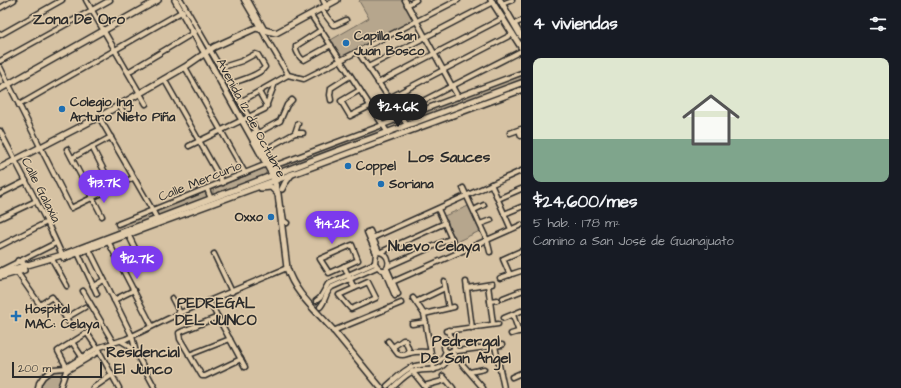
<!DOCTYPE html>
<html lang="es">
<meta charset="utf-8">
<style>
:root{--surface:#171b24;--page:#20242c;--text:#f1f3f6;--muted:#9ea1a6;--line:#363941;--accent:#7c3aed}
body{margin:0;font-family:"Architects Daughter",sans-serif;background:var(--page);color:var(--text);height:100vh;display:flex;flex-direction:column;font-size:15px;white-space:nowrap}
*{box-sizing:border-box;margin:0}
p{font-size:13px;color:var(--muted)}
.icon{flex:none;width:22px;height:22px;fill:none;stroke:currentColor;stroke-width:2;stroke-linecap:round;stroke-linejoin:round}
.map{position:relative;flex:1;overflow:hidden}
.details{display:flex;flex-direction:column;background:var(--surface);width:380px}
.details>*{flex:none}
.scale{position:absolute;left:12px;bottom:10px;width:90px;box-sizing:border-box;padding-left:4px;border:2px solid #2b2b2b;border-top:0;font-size:11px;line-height:14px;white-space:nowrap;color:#2b2b2b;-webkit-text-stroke:3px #e1ccab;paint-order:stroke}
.price{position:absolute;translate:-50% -34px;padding:0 9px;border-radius:14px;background:var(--accent);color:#fff;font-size:13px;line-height:26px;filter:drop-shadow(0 1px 2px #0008)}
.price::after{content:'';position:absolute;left:50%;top:24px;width:12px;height:9px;margin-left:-6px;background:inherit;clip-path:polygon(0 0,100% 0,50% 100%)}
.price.on{background:#222;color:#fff}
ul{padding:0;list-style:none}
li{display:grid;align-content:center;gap:8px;height:212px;padding:0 12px}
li+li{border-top:1px solid var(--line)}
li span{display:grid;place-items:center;height:124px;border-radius:8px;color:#555}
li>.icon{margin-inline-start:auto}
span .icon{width:72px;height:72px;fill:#fffc;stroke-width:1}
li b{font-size:17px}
h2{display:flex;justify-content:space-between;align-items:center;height:48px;padding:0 12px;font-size:17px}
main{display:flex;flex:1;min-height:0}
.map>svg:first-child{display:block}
</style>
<main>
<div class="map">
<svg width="521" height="388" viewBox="0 0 521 388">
<rect width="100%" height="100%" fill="#d6c2a3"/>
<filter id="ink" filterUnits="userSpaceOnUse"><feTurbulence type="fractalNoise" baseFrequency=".025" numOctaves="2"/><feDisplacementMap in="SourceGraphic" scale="8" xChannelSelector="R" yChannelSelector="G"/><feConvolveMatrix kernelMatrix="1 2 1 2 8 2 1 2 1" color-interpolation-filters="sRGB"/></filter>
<g filter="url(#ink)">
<g fill="#b6a68d" stroke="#70685c">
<path d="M360,0H402L415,21L341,60L329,41L369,18L359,1Z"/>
<path d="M521,76V81L411,121L408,119L433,108Z"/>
<path d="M383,127L384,130L382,132L280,170L278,167Z"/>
<path d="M267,167L268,169L264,176L214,194H213V189Z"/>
<path d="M205,192H207L208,195L207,197L159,215L156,213L158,211Z"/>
<path d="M471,205L482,230L456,242L444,216Z"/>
<path d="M152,213L155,216L153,218L117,231L116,227Z"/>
<path d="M65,370L59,388H40C41,381 47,373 54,371C57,370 62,371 65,370Z"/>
</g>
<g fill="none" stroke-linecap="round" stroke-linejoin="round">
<defs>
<g id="minor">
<path d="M86,0L146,104"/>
<path d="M181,0L249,117L275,166"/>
<path d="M244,0L287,73"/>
<path d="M248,0L264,29"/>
<path d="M323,0L327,8"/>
<path d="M405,0L458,97"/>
<path d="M502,4L512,0"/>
<path d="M407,5L416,0"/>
<path d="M0,8L14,0"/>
<path d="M321,9L333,25H335L346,20"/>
<path d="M311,15L388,133"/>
<path d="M514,24L521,21"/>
<path d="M321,30L296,46C295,50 300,59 304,60L331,45"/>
<path d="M0,35L62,0"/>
<path d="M358,52L407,125"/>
<path d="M0,61L110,0"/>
<path d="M0,67L71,208L133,178"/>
<path d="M185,67L245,173"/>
<path d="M368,67L493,2"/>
<path d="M220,68L242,61L255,54L258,55L265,67C260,75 239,81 229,84"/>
<path d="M128,72L195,32"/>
<path d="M164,79L223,183"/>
<path d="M378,83L503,18"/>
<path d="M360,90L341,101L350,116L370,106"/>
<path d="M259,92L267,106"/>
<path d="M389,98L513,34"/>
<path d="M331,100L330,95L331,88L350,76"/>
<path d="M240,102L288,75L304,79L458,0"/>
<path d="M19,105L183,11"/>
<path d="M119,106L125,114"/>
<path d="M399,113L521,51"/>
<path d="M99,117L153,211L158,221"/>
<path d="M519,130L521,136"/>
<path d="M0,131L47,222L63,257"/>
<path d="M258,133L280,121L287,105L292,100"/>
<path d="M295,133L298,124"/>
<path d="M510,133L521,129"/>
<path d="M189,146L265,109L275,83"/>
<path d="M92,147L113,188"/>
<path d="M67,149L102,216"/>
<path d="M266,149L295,133H303"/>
<path d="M72,158L111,137"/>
<path d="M271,167L521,73"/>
<path d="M491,184L511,229"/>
<path d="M463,188L487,240L490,252"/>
<path d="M207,189L211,199"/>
<path d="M0,194L26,181"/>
<path d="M498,199L521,189"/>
<path d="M279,207L282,209L284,221L287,223"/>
<path d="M438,209L458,253"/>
<path d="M474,210L484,205"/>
<path d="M504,214L521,207"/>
<path d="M0,218L36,201"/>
<path d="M118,224L267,164"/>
<path d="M480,224L491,220"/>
<path d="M370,231L379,252"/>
<path d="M367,232L376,253"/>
<path d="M128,234L141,260"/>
<path d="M370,239L521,171"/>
<path d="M108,241L152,326"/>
<path d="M352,245L358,260L329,273L320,259Z"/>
<path d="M0,246L47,222"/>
<path d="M89,249L132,336L136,353L155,388"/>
<path d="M379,252C396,255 387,283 375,263L376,253Z"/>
<path d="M381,252L445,223"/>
<path d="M78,253L97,294"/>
<path d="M214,254L232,292"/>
<path d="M53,261L67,286"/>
<path d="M344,266L354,288"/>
<path d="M389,266L452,238"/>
<path d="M387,269L398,294"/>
<path d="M384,270L395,296"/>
<path d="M0,271L56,243"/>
<path d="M17,272L40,305L52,297L72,327"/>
<path d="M510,275L503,259L521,251"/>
<path d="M500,278L521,271"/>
<path d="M444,281L449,308"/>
<path d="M368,282L376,298L351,309L339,295Z"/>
<path d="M466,282L472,328"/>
<path d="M390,283L521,225"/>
<path d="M488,285L493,324"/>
<path d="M93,286L104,280"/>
<path d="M467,288L492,284"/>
<path d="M83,291L113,342"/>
<path d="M172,298L180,313"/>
<path d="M413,298L424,314L434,370"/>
<path d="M503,298L521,291"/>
<path d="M114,300L134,290"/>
<path d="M209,301L245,367"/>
<path d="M316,301L320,298L328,284L375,263"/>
<path d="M490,301L497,300"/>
<path d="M416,302L445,288"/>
<path d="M320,307C326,301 325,292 332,287L377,267"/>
<path d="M424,314L454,307"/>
<path d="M513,315L519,332"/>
<path d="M218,317L183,331L179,333L180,339L202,376H205L241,359"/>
<path d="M66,318L85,307"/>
<path d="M504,318L521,311"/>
<path d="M412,324L426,322"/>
<path d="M449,330L452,343"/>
<path d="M333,331L401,303"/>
<path d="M446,331L498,324"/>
<path d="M511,334L521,331"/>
<path d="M121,341L128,345L134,351"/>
<path d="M388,341L398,354C404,357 405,354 410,353C417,351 424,352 430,352"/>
<circle cx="449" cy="347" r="5"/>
<path d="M72,342L82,357"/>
<path d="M495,346L504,388"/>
<path d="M393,347L403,340H405L410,353"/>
<path d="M454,349L457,351L502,345"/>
<path d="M451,351L483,388"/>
<path d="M189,355L230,339"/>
<path d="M66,371L65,364L58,351L87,333L99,351L119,388"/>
<path d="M412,371L426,388"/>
<path d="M470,372L484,369"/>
<path d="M443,376L453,388"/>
<path d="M512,377L521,373"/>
<path d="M387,386C393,381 405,369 412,367C426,361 439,370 446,351"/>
<path d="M424,386L446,380"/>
<path d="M38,388L39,383L43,377L53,369L65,368L97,348L126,339L180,313L287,268"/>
<path d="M60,388L66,371L100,351"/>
<path d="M93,388L112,375"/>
<path d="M392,388C398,383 405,375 412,372C428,367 445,376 450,352"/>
</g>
<g id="major">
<path d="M175,0L273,176L278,194L287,268C295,294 317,311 334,331C350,350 365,369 381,388"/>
<path d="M491,0L521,47"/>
<path d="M500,0L521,36"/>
<path d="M0,89L158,0"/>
<path d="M254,133L277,174"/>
<path d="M0,168L99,117L185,67L214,47L256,28L276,33L337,0"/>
<path d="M261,188L271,187L277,193"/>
<path d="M282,189L285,183L291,175"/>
<path d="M64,258L521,90"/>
<path d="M18,261L23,263V269"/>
<path d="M0,273L62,255L329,154L521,83"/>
<path d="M0,277L24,270"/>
</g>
</defs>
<use href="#minor" stroke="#2b2b2b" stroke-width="7"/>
<use href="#major" stroke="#2b2b2b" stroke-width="8"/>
<use href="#minor" stroke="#e1ccab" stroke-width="4"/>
<use href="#major" stroke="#e1ccab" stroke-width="5"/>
</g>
</g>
<g fill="#1f6fb2" stroke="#e1ccab" stroke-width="1.5">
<circle cx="346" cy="43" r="4"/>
<circle cx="62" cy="109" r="4"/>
<circle cx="348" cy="166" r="4"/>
<circle cx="381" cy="184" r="4"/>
<circle cx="271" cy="217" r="4"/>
<path d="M14 310h4v4h4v4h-4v4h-4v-4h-4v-4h4z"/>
</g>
<g text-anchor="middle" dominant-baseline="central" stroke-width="3" stroke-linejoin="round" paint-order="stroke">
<g font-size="13" font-weight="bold" fill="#2b2b2b" stroke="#e1ccab" text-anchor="start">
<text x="354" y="36">Capilla San<tspan x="354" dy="15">Juan Bosco</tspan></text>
<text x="70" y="102">Colegio Ing.<tspan x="70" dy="15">Arturo Nieto Piña</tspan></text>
<text x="356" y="166">Coppel</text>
<text x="389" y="184">Soriana</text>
<text x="263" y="217" text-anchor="end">Oxxo</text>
<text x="25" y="309">Hospital<tspan x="25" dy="15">MAC: Celaya</tspan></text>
</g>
<g font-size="13" fill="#2b2b2b" stroke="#e1ccab">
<text transform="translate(251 118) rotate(62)">Avenida 12 de Octubre</text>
<text transform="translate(200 181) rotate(-22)">Calle Mercurio</text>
<text transform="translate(41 190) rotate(63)">Calle Galaxia</text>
</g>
<g font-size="15" font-weight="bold" fill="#2b2b2b" stroke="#e1ccab">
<text x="79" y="19">Zona De Oro</text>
<text x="449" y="157">Los Sauces</text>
<text x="434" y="246">Nuevo Celaya</text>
<text x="216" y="303">PEDREGAL<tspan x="216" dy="17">DEL JUNCO</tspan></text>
<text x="466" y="341">Pedrergal<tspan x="466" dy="17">De San Angel</tspan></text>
<text x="143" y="352">Residencial<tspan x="143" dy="17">El Junco</tspan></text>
</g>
</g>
</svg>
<div class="scale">200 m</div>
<b class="price on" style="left:398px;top:128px">$24.6K</b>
<b class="price" style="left:104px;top:204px">$13.7K</b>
<b class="price" style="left:332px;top:245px">$14.2K</b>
<b class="price" style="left:137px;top:280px">$12.7K</b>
</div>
<section class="details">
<h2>4 viviendas<svg class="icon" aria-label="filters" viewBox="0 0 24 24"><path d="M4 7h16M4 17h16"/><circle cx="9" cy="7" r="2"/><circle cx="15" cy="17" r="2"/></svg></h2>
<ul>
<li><span style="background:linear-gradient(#dfe7d0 65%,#7fa58c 0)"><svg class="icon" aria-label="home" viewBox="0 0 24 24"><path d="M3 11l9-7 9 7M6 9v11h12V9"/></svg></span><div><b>$24,600/mes</b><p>5 hab. · 178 m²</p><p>Camino a San José de Guanajuato</p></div></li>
</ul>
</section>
</main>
